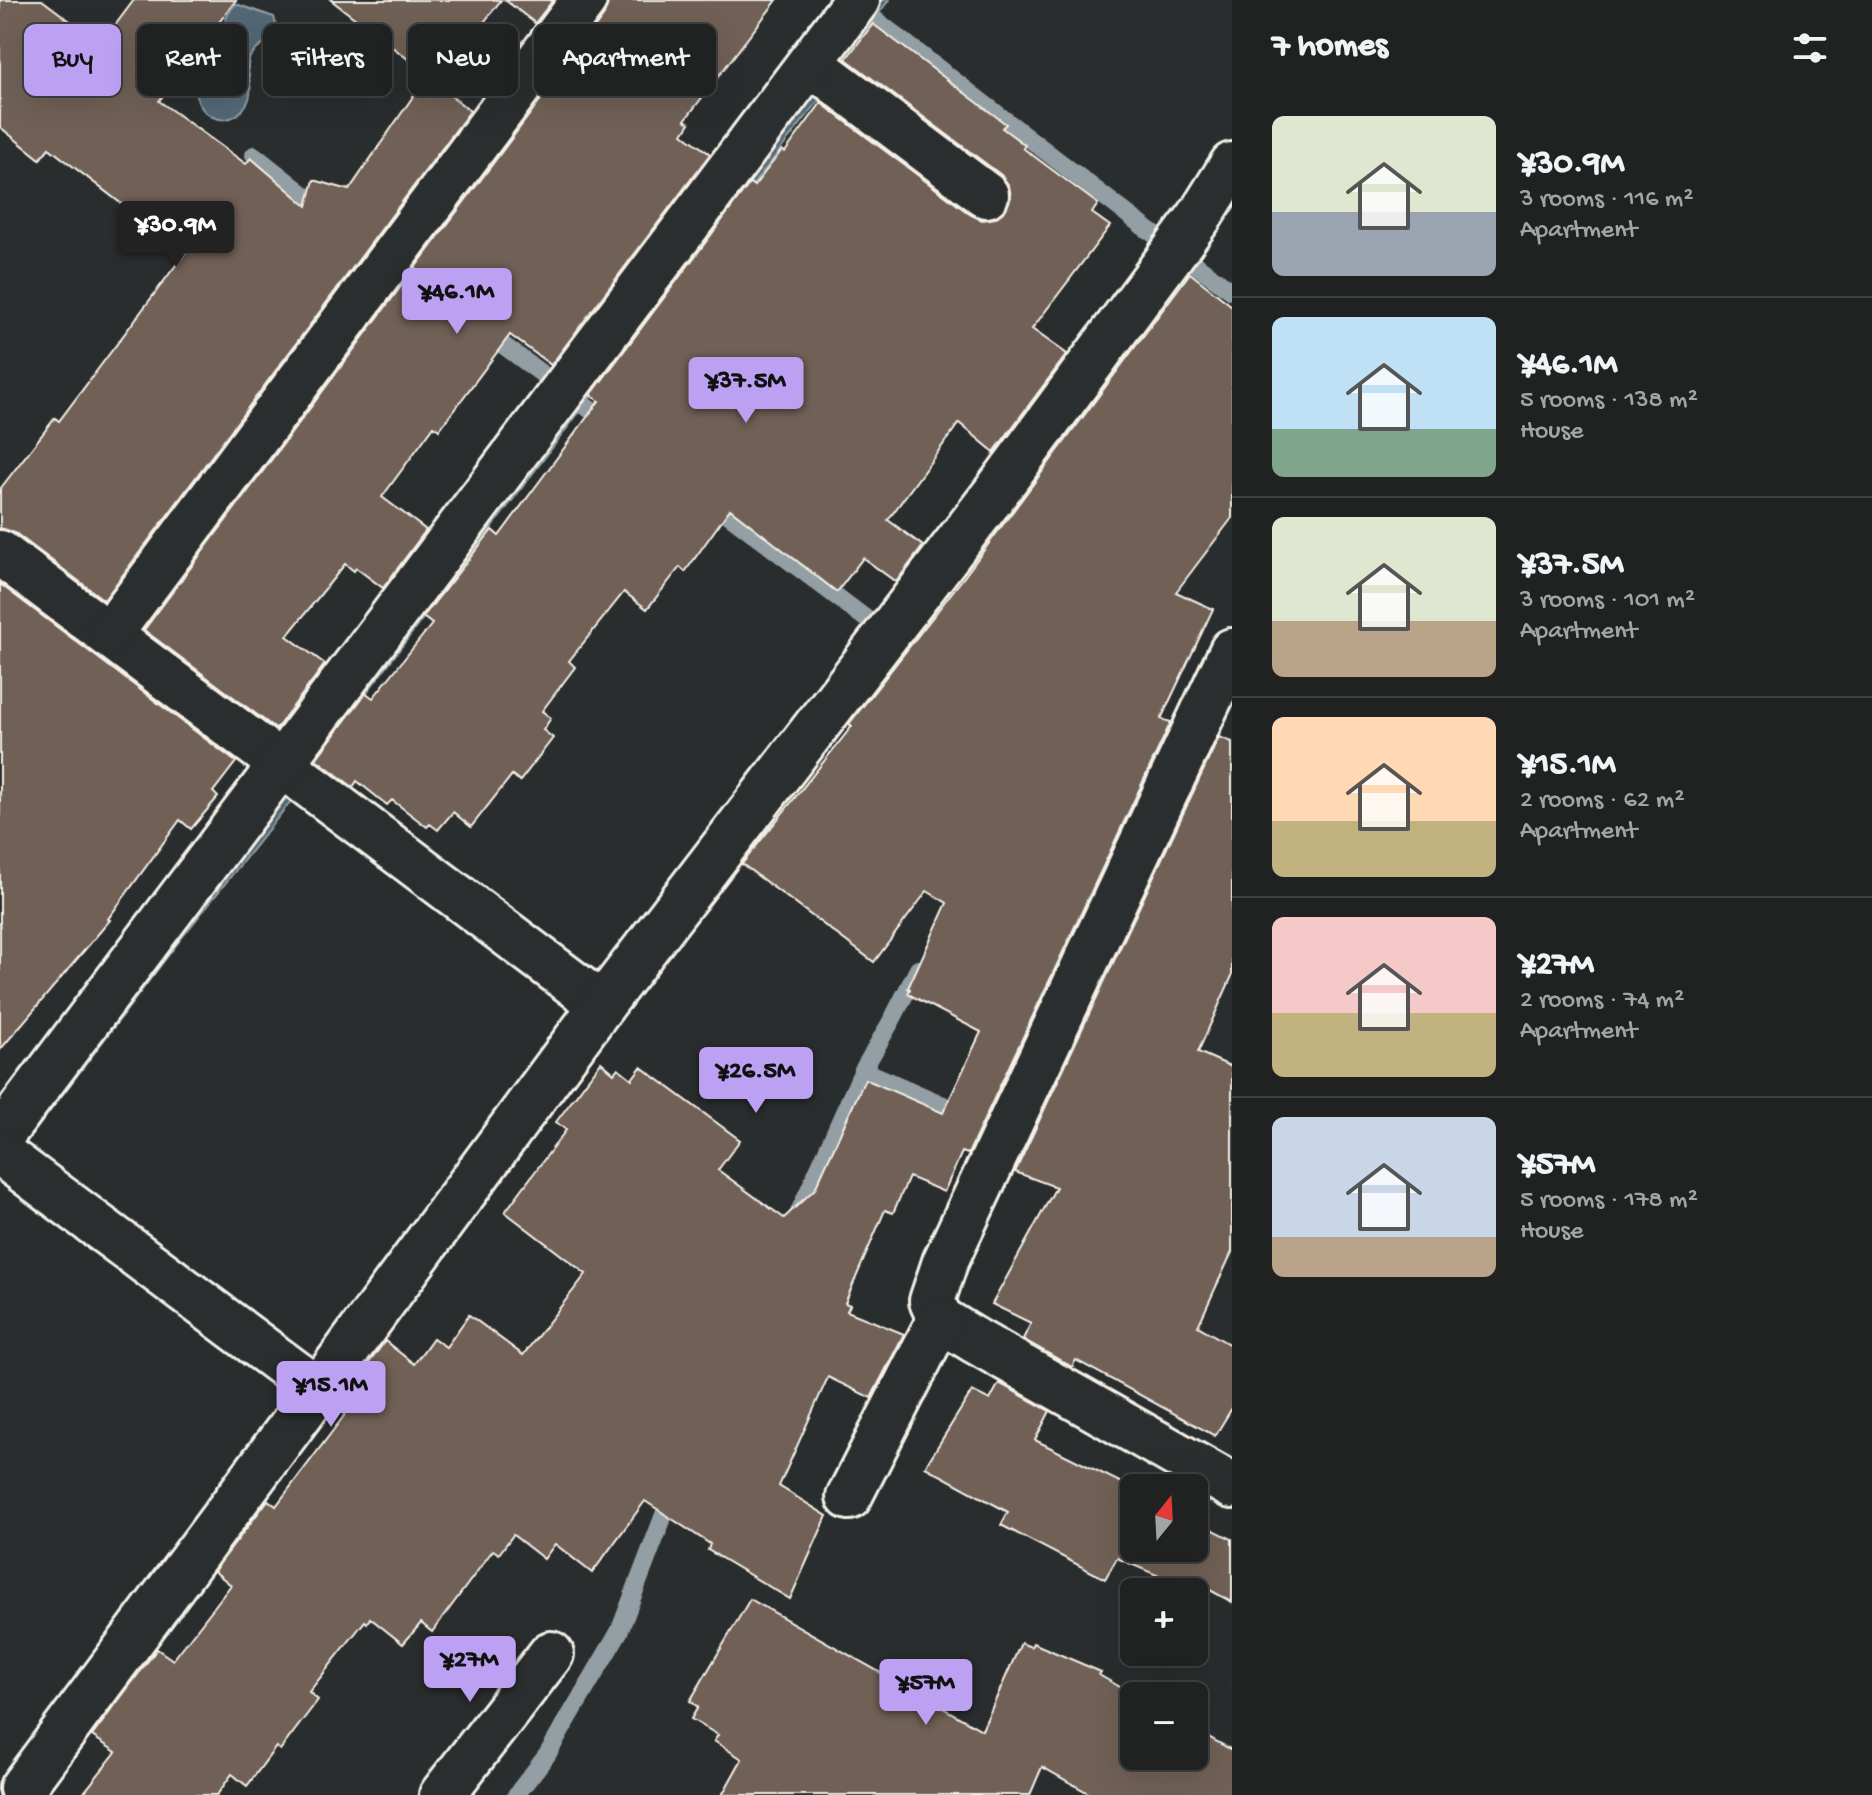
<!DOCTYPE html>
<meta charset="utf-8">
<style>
:root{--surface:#202222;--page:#2d2f2f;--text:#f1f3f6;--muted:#a2a4a5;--line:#3d3f40;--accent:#bca0f2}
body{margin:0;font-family:"Gochi Hand",sans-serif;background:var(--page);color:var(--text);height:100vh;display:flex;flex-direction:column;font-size:30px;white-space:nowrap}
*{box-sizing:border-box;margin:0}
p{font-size:26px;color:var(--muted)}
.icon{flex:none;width:44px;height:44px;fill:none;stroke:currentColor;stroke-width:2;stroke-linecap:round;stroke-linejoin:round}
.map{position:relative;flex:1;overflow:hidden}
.side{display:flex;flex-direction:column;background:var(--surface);width:640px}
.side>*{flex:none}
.banner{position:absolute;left:24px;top:24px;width:760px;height:72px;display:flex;gap:16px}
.needle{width:52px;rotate:18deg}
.controls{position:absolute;left:1120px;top:1474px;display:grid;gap:16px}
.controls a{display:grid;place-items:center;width:88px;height:88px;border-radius:12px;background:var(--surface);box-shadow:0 8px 32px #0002,0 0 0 2px var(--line);font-size:40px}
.price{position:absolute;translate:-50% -68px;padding:0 18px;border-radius:8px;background:var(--accent);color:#111;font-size:26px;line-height:52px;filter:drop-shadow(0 2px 4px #0008)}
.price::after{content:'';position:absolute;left:50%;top:48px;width:24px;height:18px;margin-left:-12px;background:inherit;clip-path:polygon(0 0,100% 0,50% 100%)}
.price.selected{background:#222;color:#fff}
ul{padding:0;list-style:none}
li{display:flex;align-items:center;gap:24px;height:200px;padding:0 40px}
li+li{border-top:2px solid var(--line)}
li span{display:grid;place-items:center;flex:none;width:224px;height:160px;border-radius:12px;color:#555}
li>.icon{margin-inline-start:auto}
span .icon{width:96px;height:96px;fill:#fffc;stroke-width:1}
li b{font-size:34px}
h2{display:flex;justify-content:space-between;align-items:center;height:96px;padding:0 40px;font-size:34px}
.chip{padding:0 28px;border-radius:12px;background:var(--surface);box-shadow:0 8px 32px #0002,0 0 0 2px var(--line);font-size:28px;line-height:72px}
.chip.selected{background:var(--accent);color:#111}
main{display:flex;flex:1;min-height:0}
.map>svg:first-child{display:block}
</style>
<main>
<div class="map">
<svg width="1232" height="1795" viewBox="0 0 1232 1795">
<rect width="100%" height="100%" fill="#2a2d2e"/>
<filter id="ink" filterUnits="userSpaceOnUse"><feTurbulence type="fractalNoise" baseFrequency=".0125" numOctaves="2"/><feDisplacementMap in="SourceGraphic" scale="16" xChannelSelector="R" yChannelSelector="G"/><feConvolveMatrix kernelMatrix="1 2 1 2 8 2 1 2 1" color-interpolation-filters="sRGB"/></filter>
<g filter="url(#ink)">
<g fill="#526876" stroke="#939fa4" stroke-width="2">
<path d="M869,0H889L835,70L831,85L708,242L315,761L291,801L180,940L0,1177V1152Z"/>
<path d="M236,4L274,17L276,25C269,47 258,44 250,57C243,70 257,88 246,105C228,134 192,115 196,84C198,66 210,57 218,42C226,28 223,15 236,4Z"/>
</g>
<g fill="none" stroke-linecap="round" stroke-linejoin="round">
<g stroke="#939fa4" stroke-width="18">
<path d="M869,15L1144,227L1232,291"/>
<path d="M254,155L326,212"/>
<path d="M484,331L611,425"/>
<path d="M708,499L927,665"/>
<path d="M863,1070L1051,1152"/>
<path d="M796,1219L863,1070L893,1018L918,969"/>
<path d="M516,1795L547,1755L619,1632L672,1494"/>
</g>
</g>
<g fill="#706057" stroke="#f4f1e8" stroke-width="2">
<path d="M0,0H42L101,44L134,0H236L159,101L246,164L251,158L307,206L314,180L349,190L427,76L470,111L104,600L15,533L0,528V489L55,418L59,421L185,253L49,148L40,159L0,127Z"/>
<path d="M331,0H501L438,82Z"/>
<path d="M505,0H553L535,23Z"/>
<path d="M608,0H777L685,120L690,123L683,134L710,154L551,365L510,335L439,430L434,426L382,497L426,530L383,588L356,568L354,571L345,564L287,636L325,664L276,729L144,630L604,15Z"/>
<path d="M873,24L1006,124L1002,128L1025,145L1023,148L1098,204L1092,213L1110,226L1032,329L1067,354L994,452L959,423L888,520L923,546L896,582L863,558L837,592L730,509L685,572L680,567L647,609L624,592L569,661L575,667L542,711L551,718L543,730L553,738L520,781L512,775L471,827L453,812L438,830L430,824L427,827L392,800L387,805L357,781L353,787L316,759L366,693L373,698L432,624L423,617L492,530L499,536L599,401L591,395L750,183L754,186L782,150L785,152L821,103L971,215L982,220L995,218L1006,209L1011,197L1009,186L1001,175L846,59Z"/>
<path d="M1190,273L1232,306V518L1176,592L1213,609L1161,719L1171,722L968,1154L962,1152L944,1192L909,1177L893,1213L885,1210L845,1303L850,1305L847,1311L904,1334L871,1398L828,1377L779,1486L827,1516L790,1599L708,1550L710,1544L645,1501L592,1573L555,1544L544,1559L513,1535L499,1554L493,1550L432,1632L421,1623L403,1644L370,1618L367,1623L365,1621L309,1692L318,1700L280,1750L276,1747L247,1786L232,1774L217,1795H82L116,1752L92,1736L157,1649L173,1660L231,1585L214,1571L268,1500L276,1506L365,1388L356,1381L385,1341L414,1364L433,1338L446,1347L469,1315L523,1355L586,1274L505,1212L566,1130L556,1122L601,1062L614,1073L618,1068L632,1079L641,1067L740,1140L718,1170L784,1218L815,1189L865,1079L943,1113L981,1032L908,994L910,989L908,988L947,903L927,891L874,962L742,864L852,726L849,724L964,577Z"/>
<path d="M0,584L236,762L213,792L218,797L191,829L180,820L108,919L110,920L0,1050Z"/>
<path d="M1219,737L1232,742V976L1198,1052L1232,1067V1252L1198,1326L1232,1346V1408L1215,1436L1076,1360L1072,1367L1023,1339L1031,1323L992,1304L1056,1187L1015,1172Z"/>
<path d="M999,1383L1050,1411L1035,1440L1134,1489V1548H1194V1520L1232,1539V1602L1184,1576L1180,1585L1117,1558L1105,1579L1001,1525L1008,1512L925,1467L972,1391L990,1400Z"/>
<path d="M750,1599L982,1730L1021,1643L1031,1647L1033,1643L1101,1672L1099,1675L1136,1696L1134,1756H1194V1729L1232,1750V1795H1092L1042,1767L1030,1795H722L742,1759L714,1741L718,1735L691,1719L698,1707L690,1701Z"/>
</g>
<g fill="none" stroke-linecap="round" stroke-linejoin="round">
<defs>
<g id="minor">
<path d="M810,63L986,195"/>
<path d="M0,553L602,1005"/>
<path d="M109,635L584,0"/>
<path d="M1232,651L945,1262L932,1301L940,1319L974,1340L1232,1486"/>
<path d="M0,1137L857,0"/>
<path d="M0,1153L318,1390L22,1788"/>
<path d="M318,1390L602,1005L993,496L1200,216L1232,165"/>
<path d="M849,1497L940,1319"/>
<path d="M442,1795L551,1654"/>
</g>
</defs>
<use href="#minor" stroke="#f4f1e8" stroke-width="50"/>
<use href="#minor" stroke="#2a2d2e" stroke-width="44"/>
</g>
</g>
</svg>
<div class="controls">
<a><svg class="needle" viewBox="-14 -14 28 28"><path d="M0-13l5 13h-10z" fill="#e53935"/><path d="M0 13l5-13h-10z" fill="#a2a4a5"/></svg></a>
<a>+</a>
<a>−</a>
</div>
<b class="price selected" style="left:176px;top:269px">¥30.9M</b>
<b class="price" style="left:457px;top:336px">¥46.1M</b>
<b class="price" style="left:746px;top:425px">¥37.5M</b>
<b class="price" style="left:756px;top:1115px">¥26.5M</b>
<b class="price" style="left:331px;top:1429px">¥15.1M</b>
<b class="price" style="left:470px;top:1704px">¥27M</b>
<b class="price" style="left:926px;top:1727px">¥57M</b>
<div class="banner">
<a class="chip selected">Buy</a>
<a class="chip">Rent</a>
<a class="chip">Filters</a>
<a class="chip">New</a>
<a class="chip">Apartment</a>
</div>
</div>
<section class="side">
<h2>7 homes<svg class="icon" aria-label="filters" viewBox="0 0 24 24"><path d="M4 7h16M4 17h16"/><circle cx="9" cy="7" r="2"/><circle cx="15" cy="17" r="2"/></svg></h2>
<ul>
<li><span style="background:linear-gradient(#dfe7d0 60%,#9aa5b1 0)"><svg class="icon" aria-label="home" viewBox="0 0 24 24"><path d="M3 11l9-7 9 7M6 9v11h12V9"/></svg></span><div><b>¥30.9M</b><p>3 rooms · 116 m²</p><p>Apartment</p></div></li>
<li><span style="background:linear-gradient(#bfe0f5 70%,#7fa58c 0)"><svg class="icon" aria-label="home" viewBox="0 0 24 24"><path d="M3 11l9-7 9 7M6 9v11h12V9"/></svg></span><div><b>¥46.1M</b><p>5 rooms · 138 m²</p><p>House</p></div></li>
<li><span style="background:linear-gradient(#dfe7d0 65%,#b9a48a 0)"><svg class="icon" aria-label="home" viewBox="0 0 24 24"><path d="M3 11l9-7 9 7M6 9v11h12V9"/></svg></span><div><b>¥37.5M</b><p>3 rooms · 101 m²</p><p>Apartment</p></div></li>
<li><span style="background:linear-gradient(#ffd9b3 65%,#c2b280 0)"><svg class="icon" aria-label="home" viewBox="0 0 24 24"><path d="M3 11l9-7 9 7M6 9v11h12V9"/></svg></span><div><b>¥15.1M</b><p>2 rooms · 62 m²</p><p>Apartment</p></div></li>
<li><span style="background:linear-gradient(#f6c9c9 60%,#c2b280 0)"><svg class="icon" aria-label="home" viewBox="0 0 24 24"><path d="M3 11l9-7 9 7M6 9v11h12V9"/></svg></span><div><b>¥27M</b><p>2 rooms · 74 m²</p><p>Apartment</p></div></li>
<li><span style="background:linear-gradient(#c9d6e8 75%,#b9a48a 0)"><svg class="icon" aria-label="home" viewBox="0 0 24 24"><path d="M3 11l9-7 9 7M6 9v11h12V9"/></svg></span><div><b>¥57M</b><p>5 rooms · 178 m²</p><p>House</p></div></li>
</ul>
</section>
</main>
